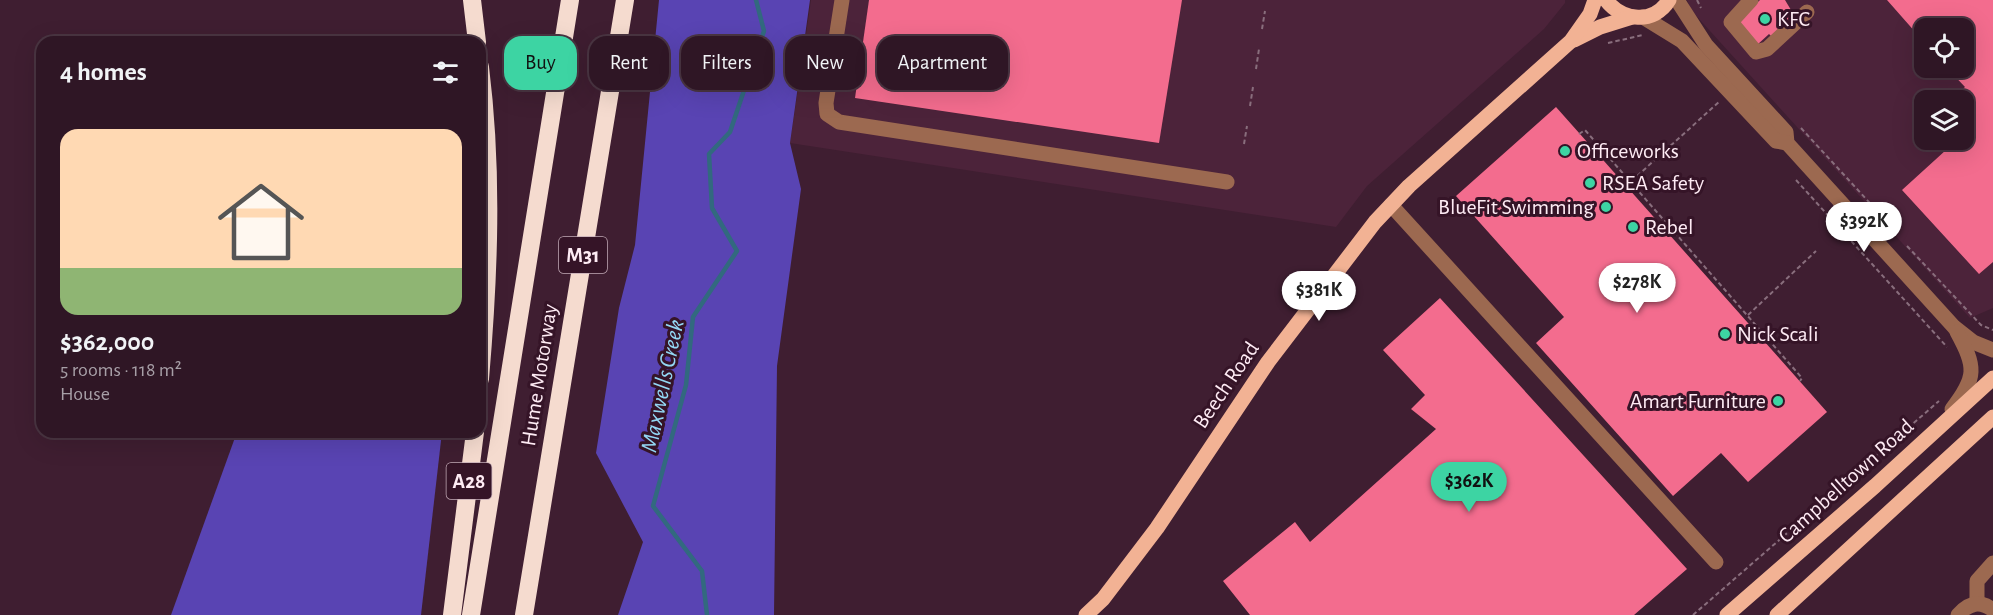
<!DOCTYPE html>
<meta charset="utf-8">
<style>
:root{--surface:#2f1625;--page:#371f2d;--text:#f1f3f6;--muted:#a79fa7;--line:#4a3542;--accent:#3dd4a3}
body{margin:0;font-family:"Alegreya Sans",sans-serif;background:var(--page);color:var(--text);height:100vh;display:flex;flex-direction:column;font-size:22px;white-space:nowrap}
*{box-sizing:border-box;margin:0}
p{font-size:20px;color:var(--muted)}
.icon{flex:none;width:33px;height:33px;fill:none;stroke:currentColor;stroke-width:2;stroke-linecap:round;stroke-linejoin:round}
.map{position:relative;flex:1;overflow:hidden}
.panel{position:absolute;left:36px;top:36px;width:450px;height:402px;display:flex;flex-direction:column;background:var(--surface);border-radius:18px;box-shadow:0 6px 24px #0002,0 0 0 2px var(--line)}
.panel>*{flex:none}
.banner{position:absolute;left:504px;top:36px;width:570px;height:54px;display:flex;gap:12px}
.buttons{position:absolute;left:1914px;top:18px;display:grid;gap:12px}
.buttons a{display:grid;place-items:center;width:60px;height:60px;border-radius:12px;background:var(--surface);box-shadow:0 6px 24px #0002,0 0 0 2px var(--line);font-size:30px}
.price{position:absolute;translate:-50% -51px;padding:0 14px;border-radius:21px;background:#fff;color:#222;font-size:20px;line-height:39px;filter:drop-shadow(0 2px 3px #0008)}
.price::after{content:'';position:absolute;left:50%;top:36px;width:18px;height:14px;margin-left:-9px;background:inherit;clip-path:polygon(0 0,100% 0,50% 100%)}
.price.current{background:var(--accent);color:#111}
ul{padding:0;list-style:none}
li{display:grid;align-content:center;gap:12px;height:318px;padding:0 24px}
li span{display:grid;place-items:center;height:186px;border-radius:18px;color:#555}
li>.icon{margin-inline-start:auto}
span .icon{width:108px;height:108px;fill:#fffc;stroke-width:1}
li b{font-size:26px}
h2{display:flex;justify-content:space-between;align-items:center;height:72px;padding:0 24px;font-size:26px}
.chip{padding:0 21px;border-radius:18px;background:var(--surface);box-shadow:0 6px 24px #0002,0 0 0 2px var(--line);font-size:21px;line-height:54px}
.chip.current{background:var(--accent);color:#111}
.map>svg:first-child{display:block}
</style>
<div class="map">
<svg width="1993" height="615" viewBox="0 0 1993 615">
<rect width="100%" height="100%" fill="#3f1e31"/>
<g fill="#4c233a" fill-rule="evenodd">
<path d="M811,0H1565V3L1544,29L1367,186L1336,227L790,143Z"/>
<path d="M1687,0H1993V308L1970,318L1691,10ZM1924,28H1964V68H1924ZM1924,100H1964V140H1924Z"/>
</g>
<g fill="#5944b3">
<path d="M659,0H810L790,143L801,189L777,366L774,615H618L643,542L596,453L619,308L635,245Z"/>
<path d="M237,432H442L421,615H171Z"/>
</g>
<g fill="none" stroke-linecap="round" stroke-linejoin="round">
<path stroke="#32697f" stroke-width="4.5" d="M707,615L702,571L653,506L686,385L693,317L737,251L712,208L709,154L730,132L764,31L756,0"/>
</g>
<g fill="#f36c8e">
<path d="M869,0H1182L1159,143L855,98Z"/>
<path d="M1760,0H1785L1794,15L1771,36L1769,34L1757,45L1736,23Z"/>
<path d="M1887,0H1993V262L1979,274L1902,190L1957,140H1964V134L1974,124L1964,111V100L1952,99L1965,87L1947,68H1964V28H1924V42Z"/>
<path d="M1556,107L1827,412L1748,482L1721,453L1673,496L1536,343L1564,317L1456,196Z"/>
<path d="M1440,298L1687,569L1634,615H1250L1223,581L1295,522L1310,542L1436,429L1411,409L1425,395L1383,350Z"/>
</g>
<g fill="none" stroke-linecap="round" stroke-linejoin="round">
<g stroke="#896e7d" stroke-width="2" stroke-dasharray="4.5 3" stroke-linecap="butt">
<path d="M1697,0L1701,8"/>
<path d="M1262,29L1265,11"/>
<path d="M1608,43L1643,35"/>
<path d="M1256,69L1259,49"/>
<path d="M1250,106L1253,87"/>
<path d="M1801,128L1879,213"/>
<path d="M1579,134L1585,130L1802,378L1800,381"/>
<path d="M1244,144L1247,126"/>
<path d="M1796,180L1947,347"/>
<path d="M1626,186L1720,101"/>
<path d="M1907,246L1981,325L1993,330"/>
<path d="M1748,315L1816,251"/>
<path d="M1693,615L1939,401"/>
</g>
<g stroke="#9c6950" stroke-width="15">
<path d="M842,0L826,103L827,114L839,122L1227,182"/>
<path d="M1677,0L1706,45L1786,132L1787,143L1954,327L1973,342L1993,350"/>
<path d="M1751,0L1731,22L1756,52L1767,49L1807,12"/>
<path d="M1643,17L1682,41L1776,141L1787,143"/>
<path d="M1391,205L1716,562"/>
<path d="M1952,409C1977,377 1976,367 1957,332"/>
<path d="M1977,603V581L1993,563"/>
<path d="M1958,615C1969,603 1980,600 1993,610"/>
</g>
<g stroke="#f2b294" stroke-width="15">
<path d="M1606,0C1622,21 1654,25 1669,0"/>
<path d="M1574,40L1600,27L1632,17"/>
<path d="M1086,615L1103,599L1157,528L1268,362L1375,222L1409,186L1571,41L1590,14L1595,0"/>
<path d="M1727,615L1875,486L1993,378"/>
<path d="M1777,615L1993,417"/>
</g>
<g stroke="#f5dbcf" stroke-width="18">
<path d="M472,0L477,42"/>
<path d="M480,67C493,171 489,274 480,379"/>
<path d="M452,615L475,432"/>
<path d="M471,615L570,0"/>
<path d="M524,615L625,0"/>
</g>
</g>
<g fill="#3dd4a3" stroke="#351427" stroke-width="2">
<circle cx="1765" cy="19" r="6"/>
<circle cx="1565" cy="151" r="6"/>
<circle cx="1590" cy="183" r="6"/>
<circle cx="1606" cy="207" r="6"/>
<circle cx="1633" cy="227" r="6"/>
<circle cx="1725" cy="334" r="6"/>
<circle cx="1778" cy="401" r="6"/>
</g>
<g text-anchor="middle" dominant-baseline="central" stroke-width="6" stroke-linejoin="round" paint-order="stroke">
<g fill="#351427" stroke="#c2aab6" stroke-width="1.5">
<rect x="559" y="237" width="48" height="36" rx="4.5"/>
<rect x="446.5" y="463" width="45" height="36" rx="4.5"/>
</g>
<g font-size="21" font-weight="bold" fill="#feebf4">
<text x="583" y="255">M31</text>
<text x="469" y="481">A28</text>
</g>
<g font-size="22" fill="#feebf4" stroke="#351427" text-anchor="start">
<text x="1777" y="19">KFC</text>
<text x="1577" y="151">Officeworks</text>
<text x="1602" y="183">RSEA Safety</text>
<text x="1594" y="207" text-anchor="end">BlueFit Swimming</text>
<text x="1645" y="227">Rebel</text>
<text x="1737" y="334">Nick Scali</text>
<text x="1766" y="401" text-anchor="end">Amart Furniture</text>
</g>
<g font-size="22" fill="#feebf4" stroke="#351427">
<text transform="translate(539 375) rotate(-81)">Hume Motorway</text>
<text transform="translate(1226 385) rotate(-56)">Beech Road</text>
<text transform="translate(1846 481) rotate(-42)">Campbelltown Road</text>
</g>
<g font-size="24" font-style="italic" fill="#93d7f4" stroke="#351427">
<text transform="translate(663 386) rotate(-78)">Maxwells Creek</text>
</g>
</g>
</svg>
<div class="buttons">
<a><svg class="icon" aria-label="locate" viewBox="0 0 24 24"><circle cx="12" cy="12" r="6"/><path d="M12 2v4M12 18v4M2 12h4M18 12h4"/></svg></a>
<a><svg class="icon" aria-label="layers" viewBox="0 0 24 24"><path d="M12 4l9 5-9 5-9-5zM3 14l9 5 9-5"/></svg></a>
</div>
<b class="price" style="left:1864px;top:253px">$392K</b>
<b class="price" style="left:1637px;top:314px">$278K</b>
<b class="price" style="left:1319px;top:322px">$381K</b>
<b class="price current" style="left:1469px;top:513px">$362K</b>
<div class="banner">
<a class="chip current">Buy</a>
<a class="chip">Rent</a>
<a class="chip">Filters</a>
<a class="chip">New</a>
<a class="chip">Apartment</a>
</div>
<section class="panel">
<h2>4 homes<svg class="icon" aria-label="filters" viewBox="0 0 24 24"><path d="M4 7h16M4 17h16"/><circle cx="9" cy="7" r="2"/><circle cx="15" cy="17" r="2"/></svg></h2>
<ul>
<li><span style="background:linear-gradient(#ffd9b3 75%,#8fb573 0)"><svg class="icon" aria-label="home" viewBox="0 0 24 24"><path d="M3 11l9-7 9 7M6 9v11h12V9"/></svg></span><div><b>$362,000</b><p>5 rooms · 118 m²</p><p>House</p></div></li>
</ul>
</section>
</div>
